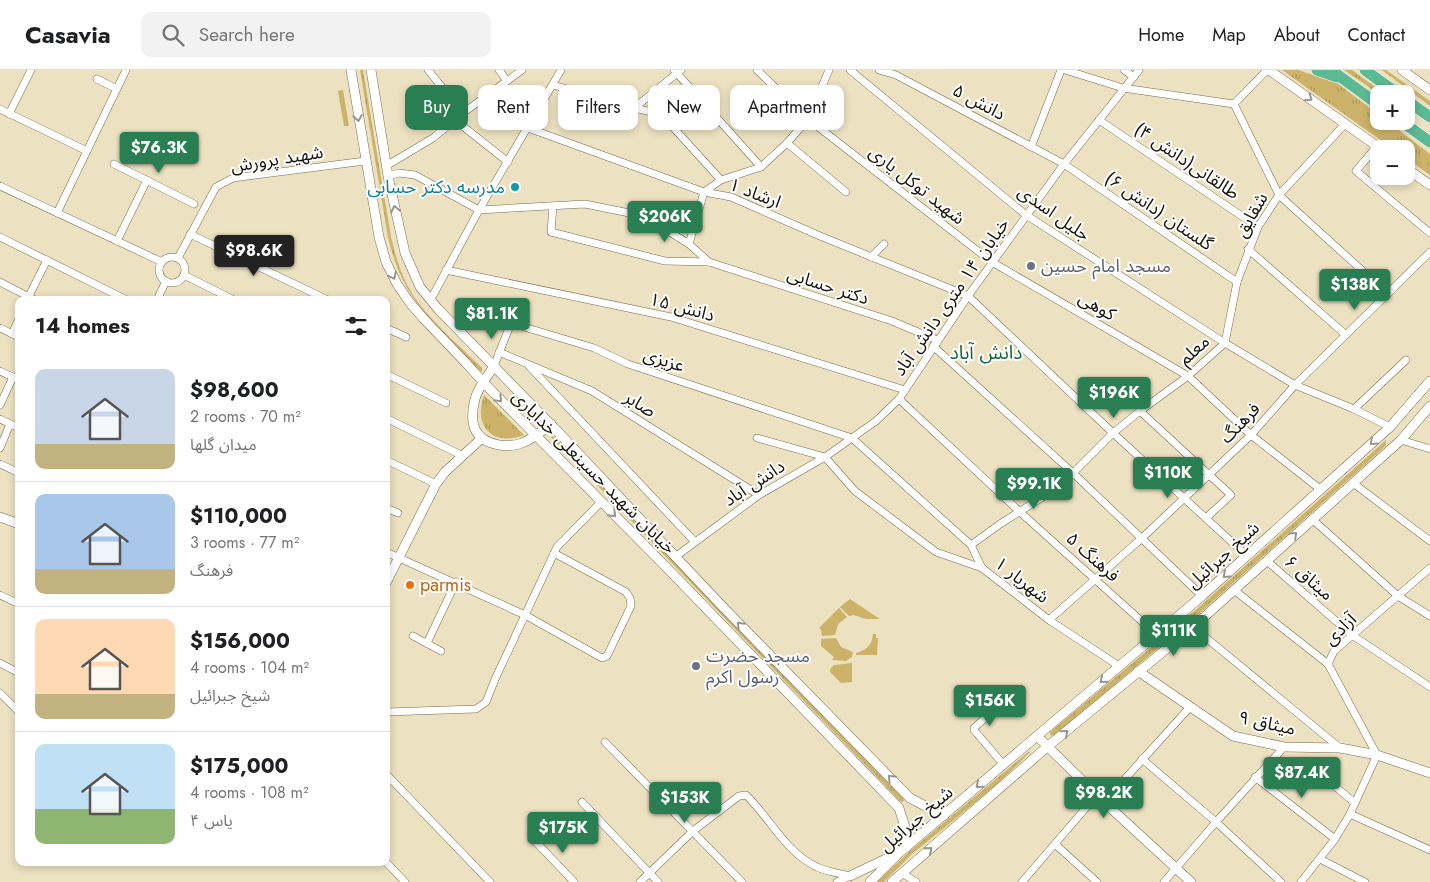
<!DOCTYPE html>
<meta charset="utf-8">
<style>
:root{--surface:#fff;--page:#f2f2f2;--text:#202124;--muted:#757577;--line:#e0e0e0;--accent:#2a7f52}
body{margin:0;font-family:Jost,"Noto Sans Arabic",sans-serif;background:var(--page);color:var(--text);height:100vh;display:flex;flex-direction:column;font-size:19px;white-space:nowrap}
*{box-sizing:border-box;margin:0}
p{font-size:16px;color:var(--muted)}
.icon{flex:none;width:28px;height:28px;fill:none;stroke:currentColor;stroke-width:2;stroke-linecap:round;stroke-linejoin:round}
.map{position:relative;flex:1;overflow:hidden}
.panel{position:absolute;left:15px;top:226px;width:375px;height:570px;display:flex;flex-direction:column;background:var(--surface);border-radius:10px;box-shadow:0 2px 8px #0003}
.panel>*{flex:none}
.hud{position:absolute;left:405px;top:15px;width:475px;height:45px;display:flex;gap:10px}
.buttons{position:absolute;left:1370px;top:15px;display:grid;gap:10px}
.buttons a{display:grid;place-items:center;width:45px;height:45px;border-radius:10px;background:var(--surface);box-shadow:0 2px 8px #0003;font-size:25px}
.price{position:absolute;translate:-50% -42px;padding:0 11px;border-radius:5px;background:var(--accent);color:#fff;font-size:16px;line-height:32px;filter:drop-shadow(0 1px 2px #0008)}
.price::after{content:'';position:absolute;left:50%;top:30px;width:15px;height:11px;margin-left:-8px;background:inherit;clip-path:polygon(0 0,100% 0,50% 100%)}
.price.active{background:#222;color:#fff}
ul{padding:0;list-style:none}
li{display:flex;align-items:center;gap:15px;height:125px;padding:0 20px}
li+li{border-top:1px solid var(--line)}
li span{display:grid;place-items:center;flex:none;width:140px;height:100px;border-radius:10px;color:#555}
li>.icon{margin-inline-start:auto}
span .icon{width:60px;height:60px;fill:#fffc;stroke-width:1}
li b{font-size:21px}
h2{display:flex;justify-content:space-between;align-items:center;height:60px;padding:0 20px;font-size:21px}
.chip{padding:0 18px;border-radius:10px;background:var(--surface);box-shadow:0 2px 8px #0003;font-size:18px;line-height:45px}
.chip.active{background:var(--accent);color:#fff}
header{display:flex;align-items:center;gap:30px;box-sizing:border-box;height:70px;padding:0 25px;background:var(--surface);border-bottom:1px solid var(--line)}
header strong{font-size:24px}
nav{display:flex;gap:28px;margin-inline-start:auto;font-size:18px}
.search{width:350px;height:45px;background:var(--page);display:flex;align-items:center;gap:12px;box-sizing:border-box;padding:0 18px;border-radius:10px;color:var(--muted);font-size:19px}
.map>svg:first-child{display:block}
</style>
<header>
<strong>Casavia</strong>
<div class="search"><svg class="icon" aria-label="search" viewBox="0 0 24 24"><circle cx="10" cy="10" r="6"/><path d="M15 15l6 6"/></svg>Search here</div>
<nav><a>Home</a><a>Map</a><a>About</a><a>Contact</a></nav>
</header>
<div class="map">
<svg width="1430" height="812" viewBox="0 0 1430 812">
<defs>
<pattern id="grass-tufts" width="24" height="20" patternUnits="userSpaceOnUse" patternTransform="scale(1.25)"><rect width="24" height="20" fill="#ccb369"/><path d="M3 7l-1-3M5 7V3M7 7l1-3M15 17l-1-3M17 17v-4M19 17l1-3" fill="none" stroke="#af995a"/></pattern>
</defs>
<rect width="100%" height="100%" fill="#ece1c0"/>
<g fill="url(#grass-tufts)">
<path d="M360,0H363L391,167C396,188 402,209 415,228C433,254 460,276 482,298V302C472,295 463,284 454,275C419,238 400,218 388,167Z"/>
<path d="M1282,0H1298L1337,13L1379,45V51H1387L1430,84V105L1406,88V79H1393Z"/>
<path d="M1344,0H1352L1385,24H1379Z"/>
<path d="M1382,0H1386L1430,31V36Z"/>
<path d="M343,20L349,56H344L338,21Z"/>
<path d="M484,325L524,365C492,377 473,356 484,325Z"/>
<path d="M553,366L655,469L699,518L903,728L904,730L902,732L900,731L551,367Z"/>
<path d="M1386,370V375L1379,382L1201,542L1054,666L1050,665V662L1198,538Z"/>
<path d="M1031,681L998,714L912,784L884,812H877L910,781L1027,683Z"/>
</g>
<g fill="#ccb369">
<path d="M850,529L880,549H866L854,545L849,546L840,537Z"/>
<path d="M839,538L847,547L838,554L835,565L822,566L821,559L819,558Z"/>
<path d="M873,564H876V568H878L877,585H856V583C867,580 872,575 873,564Z"/>
<path d="M836,568L841,577L853,582L852,587L846,591L832,590L834,587L821,576V569Z"/>
<path d="M852,593V612L841,613L830,602V599L834,595Z"/>
</g>
<g fill="none" stroke-linecap="round" stroke-linejoin="round">
<defs>
<g id="minor">
<path d="M428,0L463,43"/>
<path d="M499,0L507,11"/>
<path d="M674,0L761,97"/>
<path d="M757,0L808,49L992,192L1188,306L1251,365L1320,419"/>
<path d="M850,0L1026,145L1225,273L1295,315L1354,339L1390,357"/>
<path d="M879,0L896,5L1064,94L1237,212"/>
<path d="M1065,0L1123,18L1234,34"/>
<path d="M1124,0L1134,7"/>
<path d="M97,9L117,19"/>
<path d="M553,15L634,38L661,44L721,110"/>
<path d="M1234,34L1279,125L1388,224"/>
<path d="M1234,34L1267,0"/>
<path d="M634,38L681,0"/>
<path d="M0,39L87,81"/>
<path d="M9,44L31,0"/>
<path d="M455,50L508,92"/>
<path d="M1099,50L1258,157"/>
<path d="M528,58L704,122L731,127L820,166L968,226L1113,363L1247,486"/>
<path d="M787,73L846,122"/>
<path d="M1377,76L1356,101L1430,163"/>
<path d="M1031,77L1061,0"/>
<path d="M114,94L194,134"/>
<path d="M386,96L433,68L463,43L522,0"/>
<path d="M388,106L399,103L415,105L479,140L585,134L644,146L689,174L709,192L892,251L937,270"/>
<path d="M0,116L162,192"/>
<path d="M553,136L551,162L665,191L709,192"/>
<path d="M57,143L126,0"/>
<path d="M190,164L328,230"/>
<path d="M0,167L127,230"/>
<path d="M117,171L147,110"/>
<path d="M689,174L704,122L721,110L761,97L787,73L808,49L829,0"/>
<path d="M1248,179L1346,265"/>
<circle cx="172" cy="200" r="13"/>
<path d="M871,187L884,174"/>
<path d="M178,188L216,117L233,108L365,91"/>
<path d="M446,200L671,247L905,320"/>
<path d="M184,205L234,230"/>
<path d="M0,212L35,230"/>
<path d="M431,229L479,140L561,0"/>
<path d="M27,230L47,190"/>
<path d="M157,230L166,211"/>
<path d="M0,258L19,267"/>
<path d="M386,258L406,267"/>
<path d="M12,264L19,249"/>
<path d="M933,276L1073,403L1202,526"/>
<path d="M499,282L592,321L759,425"/>
<path d="M494,296L511,253L594,278L628,294L852,368L971,475L982,498"/>
<path d="M529,296L695,472"/>
<path d="M0,301L19,310"/>
<path d="M386,304L446,333"/>
<path d="M899,329L1020,442L1157,565"/>
<path d="M0,335L13,307"/>
<path d="M1354,339L1406,290"/>
<path d="M1140,341L1231,425L1206,448"/>
<path d="M386,348L463,386"/>
<path d="M0,349L19,358"/>
<path d="M757,368L825,387L855,421L936,482L982,498L1049,550L1119,596"/>
<path d="M1401,370L1430,379"/>
<path d="M0,378L10,354"/>
<path d="M386,390L436,414"/>
<path d="M0,394L19,403"/>
<path d="M1353,413L1430,471"/>
<path d="M386,438L398,443"/>
<path d="M1312,449L1398,526L1430,546"/>
<path d="M971,475L1000,454L1049,423L1073,403L1113,363L1140,341L1188,306L1225,273L1237,212L1258,157L1279,125L1345,54"/>
<path d="M386,482L525,545L602,588L607,586L631,536L630,528L626,522L554,483"/>
<path d="M675,487L759,425L825,387L852,368L876,351L899,329L968,226L1064,94L1139,0"/>
<path d="M1267,491L1352,565L1430,617"/>
<path d="M1234,520L1328,594"/>
<path d="M0,525L19,534"/>
<path d="M1049,550L1142,468L1251,365L1295,315L1430,182"/>
<path d="M1193,557L1340,678"/>
<path d="M413,566L441,581"/>
<path d="M427,573L456,512"/>
<path d="M0,593L19,603"/>
<path d="M0,623L19,642"/>
<path d="M386,642L476,639L486,632L496,607L557,477L601,432"/>
<path d="M605,672L742,812"/>
<path d="M1142,689L1216,752L1281,812"/>
<path d="M1003,694L974,660V658L1013,623"/>
<path d="M386,704L490,812"/>
<path d="M1255,707L1335,769"/>
<path d="M1331,713L1355,733"/>
<path d="M582,732L658,812"/>
<path d="M1104,732L1190,637"/>
<path d="M1350,744L1430,780"/>
<path d="M536,772L574,812"/>
<path d="M1056,775L1097,812"/>
<path d="M1320,789L1365,812"/>
<path d="M386,792L405,812"/>
<path d="M902,803L916,812"/>
<path d="M640,812L693,761L739,726L746,725C770,748 786,783 817,797C827,802 839,803 850,806"/>
<path d="M837,812L850,806"/>
<path d="M1022,812L1097,725"/>
<path d="M1164,812L1216,752L1284,677"/>
<path d="M1301,812L1335,769L1350,744L1377,685L1328,594L1334,581L1430,498"/>
</g>
<g id="tertiary">
<path d="M351,0L379,167L386,192L397,214L410,233L423,248L466,293L484,313L669,500L899,738L905,757L907,777"/>
<path d="M371,0L388,106L405,183L420,217L438,239L560,364L722,536L910,728L944,746"/>
<path d="M1269,0L1381,79"/>
<path d="M1402,0L1430,20"/>
<path d="M1406,98L1430,115"/>
<path d="M494,296C488,306 478,317 475,329C469,353 473,370 499,375C507,376 515,376 522,373C533,369 542,361 551,354"/>
<path d="M0,447L19,454"/>
<path d="M386,513L436,414L445,402L481,369"/>
<path d="M1138,601L1233,666L1284,677L1340,678L1377,685L1430,703"/>
<path d="M1037,666L1104,732L1191,812"/>
<path d="M850,806L892,786"/>
<path d="M870,812L899,783L1202,526L1390,357L1430,311"/>
<path d="M892,812L1047,677L1193,557L1401,370L1430,336"/>
</g>
<g id="trunk">
<path d="M1317,0L1337,7"/>
<path d="M1331,0L1379,35"/>
<path d="M1365,0L1398,24"/>
<path d="M1406,30L1430,47"/>
<path d="M1401,51L1430,72"/>
</g>
</defs>
<use href="#minor" stroke="#766c4e" stroke-width="8"/>
<use href="#tertiary" stroke="#766c4e" stroke-width="10"/>
<use href="#trunk" stroke="#fff" stroke-width="12"/>
<use href="#minor" stroke="#fff" stroke-width="7"/>
<use href="#tertiary" stroke="#fff" stroke-width="9"/>
<use href="#trunk" stroke="#5bba94" stroke-width="11"/>
</g>
<defs><path id="oneway-chevron" d="M-2-3.5L2.5 0L-2 3.5" fill="none" stroke-width="1.6" stroke-linecap="round" stroke-linejoin="round" transform="scale(1.25)"/></defs>
<g stroke="#989691">
<use href="#oneway-chevron" transform="translate(1309 28) rotate(35)"/>
<use href="#oneway-chevron" transform="translate(358 48) rotate(81)"/>
<use href="#oneway-chevron" transform="translate(395 139) rotate(-101)"/>
<use href="#oneway-chevron" transform="translate(393 206) rotate(63)"/>
<use href="#oneway-chevron" transform="translate(499 329) rotate(45)"/>
<use href="#oneway-chevron" transform="translate(1373 372) rotate(138)"/>
<use href="#oneway-chevron" transform="translate(613 444) rotate(45)"/>
<use href="#oneway-chevron" transform="translate(1294 465) rotate(-42)"/>
<use href="#oneway-chevron" transform="translate(1226 505) rotate(138)"/>
<use href="#oneway-chevron" transform="translate(740 555) rotate(-135)"/>
<use href="#oneway-chevron" transform="translate(1103 610) rotate(140)"/>
<use href="#oneway-chevron" transform="translate(1065 663) rotate(-39)"/>
<use href="#oneway-chevron" transform="translate(891 708) rotate(-135)"/>
<use href="#oneway-chevron" transform="translate(979 715) rotate(139)"/>
<use href="#oneway-chevron" transform="translate(929 780) rotate(-41)"/>
</g>
<circle fill="#0f9aa8" stroke="#fff" stroke-width="2" cx="515" cy="117" r="5"/>
<g fill="#6b7280" stroke="#fff" stroke-width="2">
<circle cx="1031" cy="196" r="5"/>
<circle cx="696" cy="596" r="5"/>
</g>
<circle fill="#e8710a" stroke="#fff" stroke-width="2" cx="410" cy="515" r="5"/>
<g text-anchor="middle" dominant-baseline="central" stroke-width="4" stroke-linejoin="round" paint-order="stroke">
<g font-size="18" fill="#1a160a" stroke="#fff">
<text transform="translate(979 32) rotate(28)">دانش ۵</text>
<text transform="translate(277 89) rotate(-9)">شهید پرورش</text>
<text transform="translate(1187 91) rotate(34)">طالقانی(دانش ۴)</text>
<text transform="translate(917 115) rotate(38)">شهید توکل یاری</text>
<text transform="translate(755 123) rotate(21)">ارشاد ۱</text>
<text transform="translate(1159 141) rotate(34)">گلستان (دانش ۶)</text>
<text transform="translate(1054 143) rotate(35)">جلیل اسدی</text>
<text transform="translate(1251 145) rotate(-60)">شقایق</text>
<text transform="translate(828 216) rotate(18)">دکتر حسابی</text>
<text transform="translate(951 227) rotate(-55)">خیابان ۱۴ متری دانش آباد</text>
<text transform="translate(1097 236) rotate(30)">کوهی</text>
<text transform="translate(682 237) rotate(15)">دانش ۱۵</text>
<text transform="translate(1194 280) rotate(-42)">معلم</text>
<text transform="translate(664 290) rotate(18)">عزیزی</text>
<text transform="translate(640 334) rotate(32)">صابر</text>
<text transform="translate(1240 353) rotate(-46)">فرهنگ</text>
<text transform="translate(594 402) rotate(45)">خیابان شهید حسینعلی خدایاری</text>
<text transform="translate(754 413) rotate(-33)">دانش آباد</text>
<text transform="translate(1223 485) rotate(-42)">شیخ جبرائیل</text>
<text transform="translate(1093 487) rotate(42)">فرهنگ ۵</text>
<text transform="translate(1309 508) rotate(41)">میثاق ۶</text>
<text transform="translate(1022 510) rotate(38)">شهریار ۱</text>
<text transform="translate(1340 559) rotate(-44)">آزادی</text>
<text transform="translate(1267 653) rotate(12)">میثاق ۹</text>
<text transform="translate(916 749) rotate(-41)">شیخ جبرائیل</text>
</g>
<g font-size="18" fill="#0d838f" stroke="#fff" text-anchor="end">
<text x="505" y="117">مدرسه دکتر حسابی</text>
</g>
<g font-size="18" fill="#5b616d" stroke="#fff" text-anchor="start">
<text x="1041" y="196">مسجد امام حسین</text>
<text x="706" y="586">مسجد حضرت<tspan x="706" dy="21">رسول اکرم</tspan></text>
</g>
<g font-size="18" fill="#c56008" stroke="#fff" text-anchor="start">
<text x="420" y="515">parmis</text>
</g>
<g font-size="19" fill="#13653d" stroke="#fff">
<text x="986" y="282">دانش آباد</text>
</g>
</g>
</svg>
<div class="buttons">
<a>+</a>
<a>−</a>
</div>
<b class="price" style="left:159px;top:104px">$76.3K</b>
<b class="price" style="left:665px;top:173px">$206K</b>
<b class="price active" style="left:254px;top:207px">$98.6K</b>
<b class="price" style="left:1355px;top:241px">$138K</b>
<b class="price" style="left:492px;top:270px">$81.1K</b>
<b class="price" style="left:1114px;top:349px">$196K</b>
<b class="price" style="left:1168px;top:429px">$110K</b>
<b class="price" style="left:1034px;top:440px">$99.1K</b>
<b class="price" style="left:1174px;top:587px">$111K</b>
<b class="price" style="left:990px;top:657px">$156K</b>
<b class="price" style="left:1302px;top:729px">$87.4K</b>
<b class="price" style="left:1104px;top:749px">$98.2K</b>
<b class="price" style="left:685px;top:754px">$153K</b>
<b class="price" style="left:563px;top:784px">$175K</b>
<div class="hud">
<a class="chip active">Buy</a>
<a class="chip">Rent</a>
<a class="chip">Filters</a>
<a class="chip">New</a>
<a class="chip">Apartment</a>
</div>
<section class="panel">
<h2>14 homes<svg class="icon" aria-label="filters" viewBox="0 0 24 24"><path d="M4 7h16M4 17h16"/><circle cx="9" cy="7" r="2"/><circle cx="15" cy="17" r="2"/></svg></h2>
<ul>
<li><span style="background:linear-gradient(#c9d6e8 75%,#c2b280 0)"><svg class="icon" aria-label="home" viewBox="0 0 24 24"><path d="M3 11l9-7 9 7M6 9v11h12V9"/></svg></span><div><b>$98,600</b><p>2 rooms · 70 m²</p><p>میدان گلها</p></div></li>
<li><span style="background:linear-gradient(#a9c7e8 75%,#c2b280 0)"><svg class="icon" aria-label="home" viewBox="0 0 24 24"><path d="M3 11l9-7 9 7M6 9v11h12V9"/></svg></span><div><b>$110,000</b><p>3 rooms · 77 m²</p><p>فرهنگ</p></div></li>
<li><span style="background:linear-gradient(#ffd9b3 75%,#c2b280 0)"><svg class="icon" aria-label="home" viewBox="0 0 24 24"><path d="M3 11l9-7 9 7M6 9v11h12V9"/></svg></span><div><b>$156,000</b><p>4 rooms · 104 m²</p><p>شیخ جبرائیل</p></div></li>
<li><span style="background:linear-gradient(#bfe0f5 65%,#8fb573 0)"><svg class="icon" aria-label="home" viewBox="0 0 24 24"><path d="M3 11l9-7 9 7M6 9v11h12V9"/></svg></span><div><b>$175,000</b><p>4 rooms · 108 m²</p><p>یاس ۴</p></div></li>
</ul>
</section>
</div>
